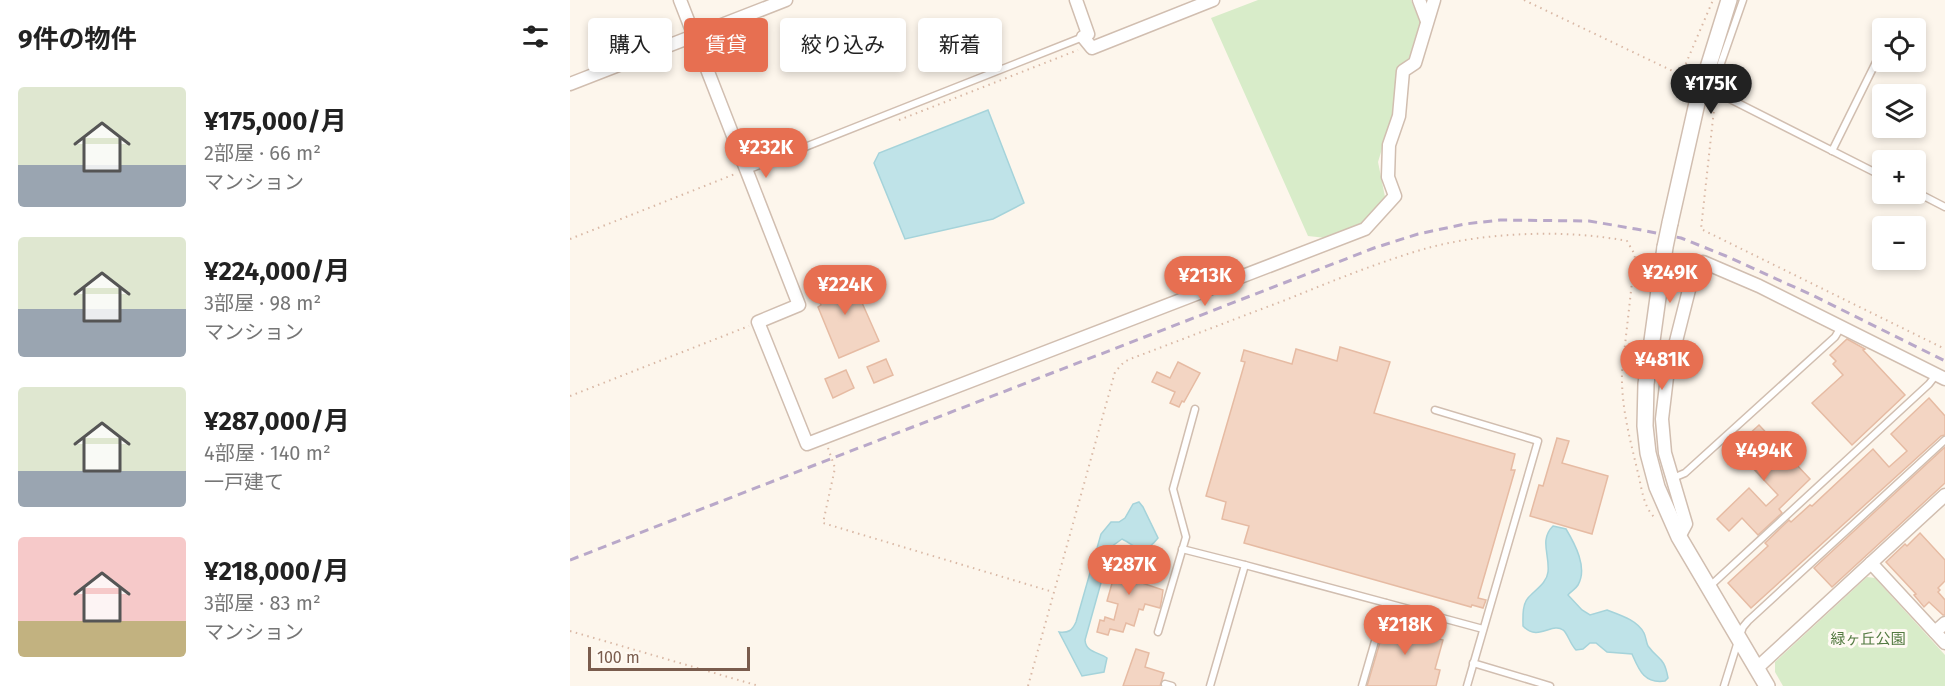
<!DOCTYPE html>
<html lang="ja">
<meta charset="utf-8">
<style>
:root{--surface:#fff;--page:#f6f6f6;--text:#222;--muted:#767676;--accent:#e76f51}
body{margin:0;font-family:"Fira Sans","Noto Sans JP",sans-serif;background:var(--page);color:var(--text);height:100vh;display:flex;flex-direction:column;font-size:22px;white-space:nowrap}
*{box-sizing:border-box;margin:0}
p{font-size:20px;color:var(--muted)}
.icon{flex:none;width:33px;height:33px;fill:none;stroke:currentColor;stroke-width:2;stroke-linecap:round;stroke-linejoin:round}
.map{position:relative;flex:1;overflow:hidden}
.panel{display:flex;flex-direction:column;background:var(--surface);width:570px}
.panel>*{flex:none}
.guide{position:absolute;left:18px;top:18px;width:570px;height:54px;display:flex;gap:12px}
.tools{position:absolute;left:1302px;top:18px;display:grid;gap:12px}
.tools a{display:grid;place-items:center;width:54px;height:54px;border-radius:6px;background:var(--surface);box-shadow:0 3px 9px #0003;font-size:30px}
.scale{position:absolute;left:18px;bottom:15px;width:162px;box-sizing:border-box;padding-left:6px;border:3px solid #7a5c4d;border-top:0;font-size:16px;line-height:21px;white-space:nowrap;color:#7a5c4d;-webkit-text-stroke:4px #fffaf3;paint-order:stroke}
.price{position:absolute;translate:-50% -51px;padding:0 14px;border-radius:21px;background:var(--accent);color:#fff;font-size:20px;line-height:39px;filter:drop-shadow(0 2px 3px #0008)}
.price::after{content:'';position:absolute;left:50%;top:36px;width:18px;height:14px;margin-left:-9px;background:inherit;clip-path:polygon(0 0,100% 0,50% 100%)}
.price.current{background:#222;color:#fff}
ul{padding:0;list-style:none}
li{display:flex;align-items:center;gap:18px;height:150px;padding:0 18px}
li span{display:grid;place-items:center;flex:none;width:168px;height:120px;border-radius:6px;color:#555}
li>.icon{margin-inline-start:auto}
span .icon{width:72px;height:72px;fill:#fffc;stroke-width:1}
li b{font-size:26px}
h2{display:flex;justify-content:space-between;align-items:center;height:72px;padding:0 18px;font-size:26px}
.tag{padding:0 21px;border-radius:6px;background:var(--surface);box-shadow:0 3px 9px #0003;font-size:21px;line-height:54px}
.tag.current{background:var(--accent);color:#fff}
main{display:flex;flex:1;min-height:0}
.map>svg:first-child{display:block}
</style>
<main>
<section class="panel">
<h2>9件の物件<svg class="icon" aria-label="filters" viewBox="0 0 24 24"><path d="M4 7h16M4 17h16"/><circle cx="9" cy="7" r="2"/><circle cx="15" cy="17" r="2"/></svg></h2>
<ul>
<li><span style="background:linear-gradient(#dfe7d0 65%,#9aa5b1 0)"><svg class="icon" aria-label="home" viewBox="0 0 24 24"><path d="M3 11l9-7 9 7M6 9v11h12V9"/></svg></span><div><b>¥175,000/月</b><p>2部屋 · 66 m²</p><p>マンション</p></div></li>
<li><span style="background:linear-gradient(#dfe7d0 60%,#9aa5b1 0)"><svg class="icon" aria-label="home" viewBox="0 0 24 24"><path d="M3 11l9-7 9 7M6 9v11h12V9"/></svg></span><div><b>¥224,000/月</b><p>3部屋 · 98 m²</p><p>マンション</p></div></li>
<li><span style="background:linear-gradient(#dfe7d0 70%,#9aa5b1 0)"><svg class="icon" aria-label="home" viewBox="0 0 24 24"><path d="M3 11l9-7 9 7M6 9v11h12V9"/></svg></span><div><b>¥287,000/月</b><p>4部屋 · 140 m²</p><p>一戸建て</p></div></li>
<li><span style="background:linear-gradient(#f6c9c9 70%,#c2b280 0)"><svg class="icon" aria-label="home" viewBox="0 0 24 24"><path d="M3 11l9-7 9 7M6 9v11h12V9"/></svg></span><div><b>¥218,000/月</b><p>3部屋 · 83 m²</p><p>マンション</p></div></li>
</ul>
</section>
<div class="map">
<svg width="1375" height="686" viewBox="0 0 1375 686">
<rect width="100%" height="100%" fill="#fdf6ec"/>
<g fill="#d8ecc9">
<path d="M688,0H841L850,22L808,162L815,197L792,225L756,238L738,236L641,18Z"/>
<path d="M1297,577L1305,578L1375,655V686H1213L1205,672V662Z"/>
</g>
<g fill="#bfe3e8" stroke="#a5d3da" stroke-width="1.5">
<path d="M418,110L454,203L423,219L335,239L304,163L309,153Z"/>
<path d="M569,502L573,507L588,538C571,559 569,547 552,539L541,547L515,640C516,653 529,652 537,658L534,672L512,676L489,632C498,633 502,631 506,622L531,534L541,522H549L555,518L563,504Z"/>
<path d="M983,526L996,529C1005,544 1018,568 1008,585C1005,590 1001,591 998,595L1012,610L1020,615L1037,610C1050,615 1067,620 1074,633C1076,637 1076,642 1078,646C1089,661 1094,656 1098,678L1095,681C1074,684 1069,670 1062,654L1037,652L1026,643H1020L1013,649L1006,650C1000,644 997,632 993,630C982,622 968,642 953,626C953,617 952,605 958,598C965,590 977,583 978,572C980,555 969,540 983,526Z"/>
</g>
<g fill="#f3d5c3" stroke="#e6bba3" stroke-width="1.5">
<path d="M274,273L281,289L285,287L309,341L269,358L248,307L251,305L243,287Z"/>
<path d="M1277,339L1295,349L1293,350L1335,395L1282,445L1242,403L1273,375L1263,364L1266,361L1260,355Z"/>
<path d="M770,347L820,362L804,413L945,454L941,470H945L908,598L916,600L913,608L902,605L901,607L674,543L679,526L652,519L656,502L636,496L675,362L671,361L674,350L722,364L726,349L767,361Z"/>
<path d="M316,359L323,375L304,383L297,367Z"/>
<path d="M608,362L630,373L614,402L612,401L609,407L600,403L605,392L582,382L587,372L600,378Z"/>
<path d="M276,370L284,388L263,398L255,379Z"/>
<path d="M1359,398L1375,416V435L1371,436L1181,608L1158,583L1198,546L1195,543L1219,520L1221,522L1240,505L1242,506L1303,449L1319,467L1337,451L1321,434Z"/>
<path d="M1189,425L1240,479L1209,509L1212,513L1188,535L1172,518L1159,531L1147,519L1179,488L1196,506L1208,495L1164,448Z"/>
<path d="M987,438L999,441L992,463L1038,476L1022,534L960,516L969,485L973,486Z"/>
<path d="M1375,447V483L1262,587L1244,568Z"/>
<path d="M1350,533L1375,560V581L1368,588L1370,590L1368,592L1375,600V615H1373L1359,602L1354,607L1344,595L1346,594L1316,562L1335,544L1337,546Z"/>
<path d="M550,555L561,558L559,563L576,568L572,583L593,590L592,598L590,608L575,604L573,610L569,609L564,626L556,623L553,632L540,629L538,635L527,632L530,620L534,621L535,617L544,620L548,604L537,601Z"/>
<path d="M819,612L846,620L842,631L873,640L865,669L870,670L866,686H797Z"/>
<path d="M566,649L579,653L575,667L594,673L590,686H553Z"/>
</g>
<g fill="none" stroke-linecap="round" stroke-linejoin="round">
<defs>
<g id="service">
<path d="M1173,0L1150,66L1146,92L1312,176"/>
<path d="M1262,151L1309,56"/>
<path d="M177,170L513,37"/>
<path d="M1346,192L1375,207"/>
<path d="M865,410L968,441L897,686"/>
<path d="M1103,478L1115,473L1265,337L1271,327"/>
<path d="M612,549L675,565"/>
<path d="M1139,587L1359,384L1366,375"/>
<path d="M588,632L616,537L603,489L625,409"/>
<path d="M903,663L980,686"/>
<path d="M595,684L602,686"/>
<path d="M640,686L675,565L913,629"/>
<path d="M792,686L816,603"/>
<path d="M1154,686L1169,638L1173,627L1178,621L1375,440"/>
</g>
<g id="minor">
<path d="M110,0L229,305L188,322L237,444L795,229L825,196L818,177L819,145L829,116L833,71L845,63L864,0"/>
<path d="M506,0L518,34L513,37L522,48L643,0"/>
<path d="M849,0L857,21"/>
<path d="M0,84L216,0"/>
<path d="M1109,537L1116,524L1095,453L1092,419L1097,377L1125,266L1133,262L1189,286L1375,379"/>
<path d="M1301,563L1375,643"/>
<path d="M1365,632L1375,623"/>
<path d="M1187,668L1375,495"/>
</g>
<g id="tertiary">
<path d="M1100,223L1127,103L1159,0"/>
<path d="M1095,247L1076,384L1075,426L1078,453L1087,487L1109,537L1197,686"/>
</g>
</defs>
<use href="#service" stroke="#d1beb0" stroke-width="9"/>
<use href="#minor" stroke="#d1beb0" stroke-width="15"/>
<use href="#tertiary" stroke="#d1beb0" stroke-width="18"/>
<g stroke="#d9b8a5" stroke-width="2" stroke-dasharray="1.5 4.5" stroke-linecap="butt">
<path d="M954,0L1111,75L1143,0"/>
<path d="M1145,100L1131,229L1375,349"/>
<path d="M329,120L508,50"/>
<path d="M0,239L165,174"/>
<path d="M0,396L179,326"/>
<path d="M258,448L265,468L253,523L483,592"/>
<path d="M0,631L189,686"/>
<path d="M458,686L545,372L554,362L560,359C611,340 662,320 713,301C760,282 806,263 854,249C914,232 996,229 1057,241L1065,255L1052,372C1051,407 1060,439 1068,473C1072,489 1073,507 1086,519"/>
</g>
<use href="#service" stroke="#fff" stroke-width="6"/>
<use href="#minor" stroke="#fff" stroke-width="12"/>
<use href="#tertiary" stroke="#fff" stroke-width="15"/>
<path stroke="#b9a8c9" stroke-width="3" stroke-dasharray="9 6" stroke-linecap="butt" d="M0,560L804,248L848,234L895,224L930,220L1019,221L1066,229L1111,238L1156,256L1244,296L1375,361"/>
<defs>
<path id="tertiary-bridge" d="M1095,247L1100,223"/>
</defs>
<use href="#tertiary-bridge" stroke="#d1beb0" stroke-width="18" stroke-linecap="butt"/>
<use href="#tertiary-bridge" stroke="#fff" stroke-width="15"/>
</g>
<g text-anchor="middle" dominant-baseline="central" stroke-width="6" stroke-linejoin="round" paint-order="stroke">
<g font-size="15" fill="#537a41" stroke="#fffaf3">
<text x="1298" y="639">緑ヶ丘公園</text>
</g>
</g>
</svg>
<div class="tools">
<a><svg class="icon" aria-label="locate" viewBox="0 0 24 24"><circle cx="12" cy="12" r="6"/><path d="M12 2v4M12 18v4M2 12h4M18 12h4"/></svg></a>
<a><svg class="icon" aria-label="layers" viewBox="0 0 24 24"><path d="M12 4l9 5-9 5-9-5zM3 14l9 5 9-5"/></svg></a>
<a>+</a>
<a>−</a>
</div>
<div class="scale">100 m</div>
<b class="price current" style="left:1141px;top:115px">¥175K</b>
<b class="price" style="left:196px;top:179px">¥232K</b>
<b class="price" style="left:1100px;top:304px">¥249K</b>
<b class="price" style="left:635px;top:307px">¥213K</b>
<b class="price" style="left:275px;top:316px">¥224K</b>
<b class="price" style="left:1092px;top:391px">¥481K</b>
<b class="price" style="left:1194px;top:482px">¥494K</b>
<b class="price" style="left:559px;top:596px">¥287K</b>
<b class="price" style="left:835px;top:656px">¥218K</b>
<div class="guide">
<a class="tag">購入</a>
<a class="tag current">賃貸</a>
<a class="tag">絞り込み</a>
<a class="tag">新着</a>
</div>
</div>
</main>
